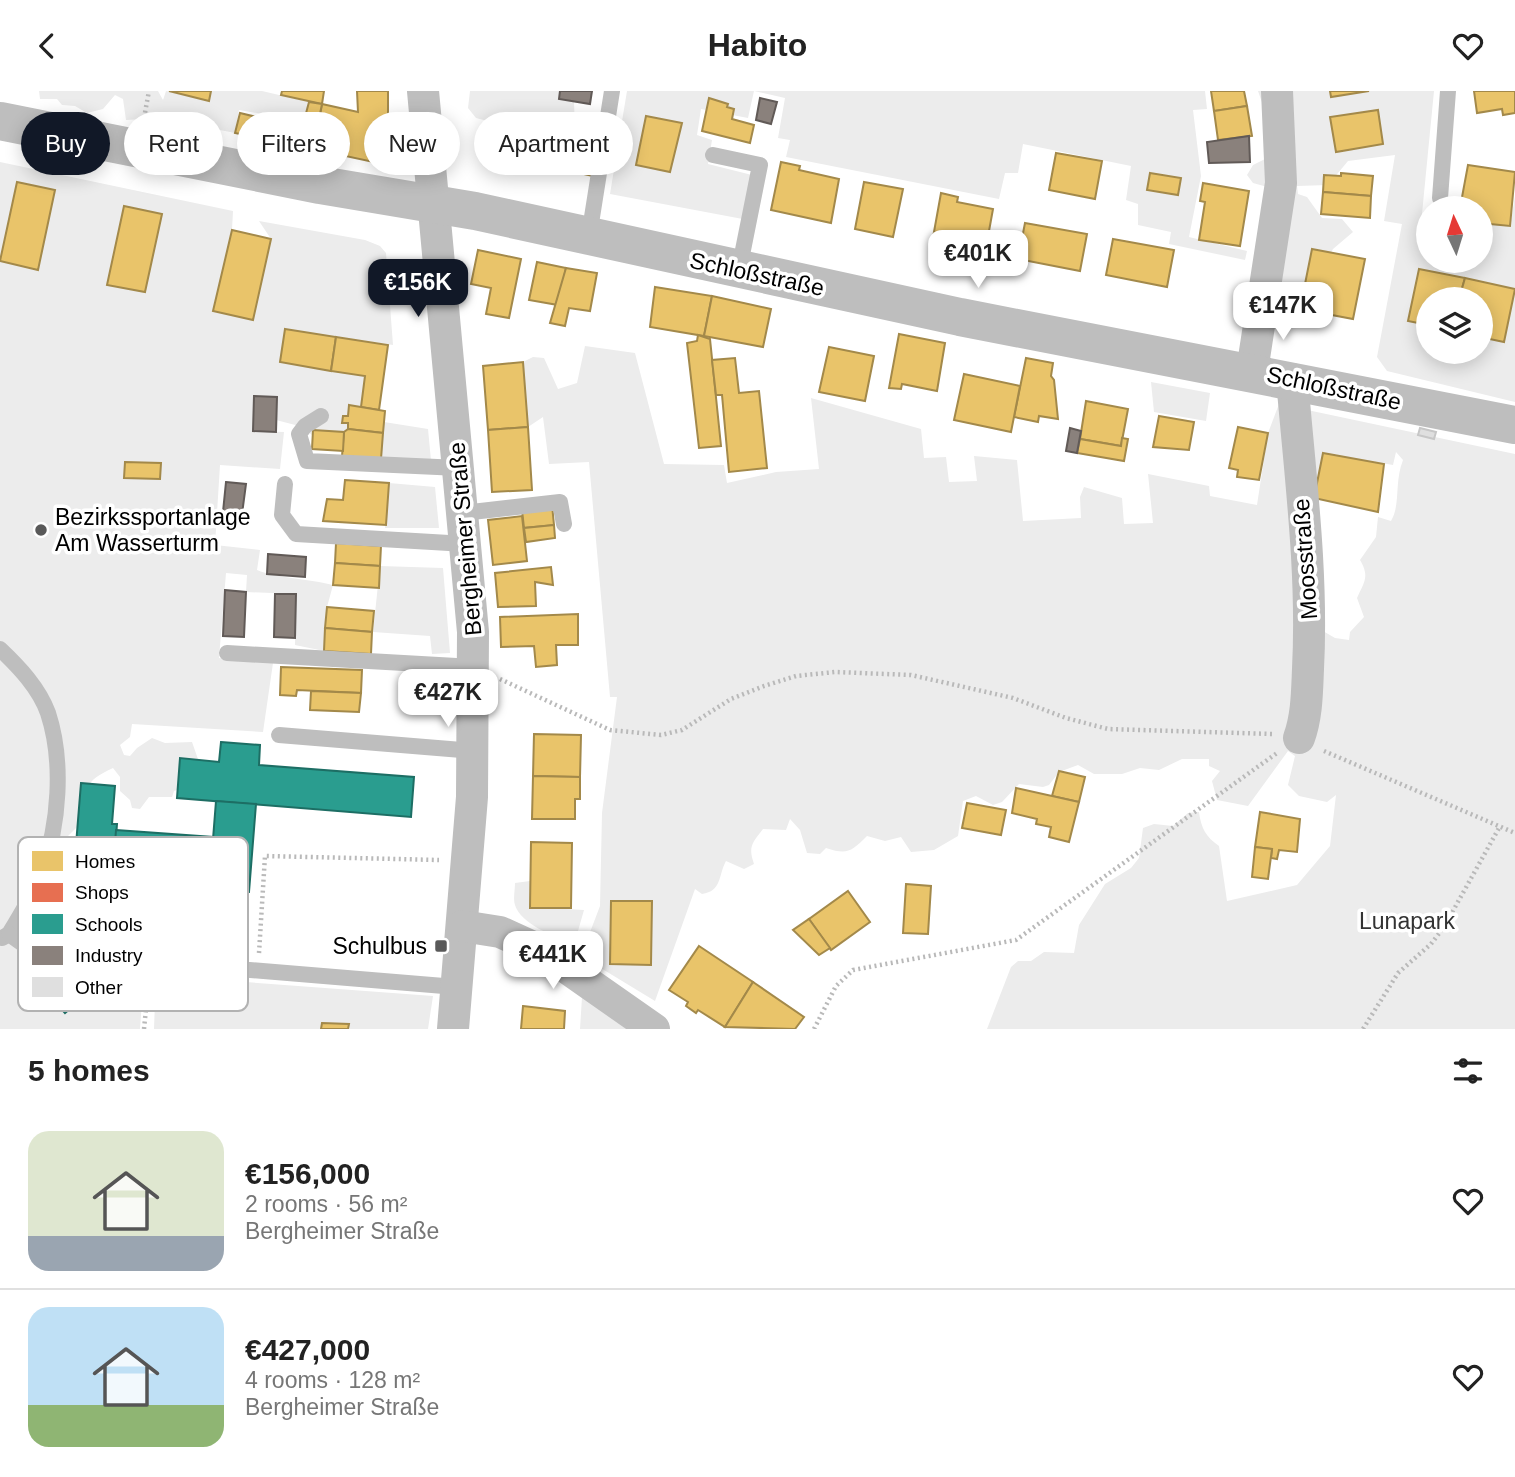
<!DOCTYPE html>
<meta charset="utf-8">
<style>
:root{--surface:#fff;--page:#f2f2f2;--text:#222;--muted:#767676;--line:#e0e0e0;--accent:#111827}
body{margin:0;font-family:Arial,sans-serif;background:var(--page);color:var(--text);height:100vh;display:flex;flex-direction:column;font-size:26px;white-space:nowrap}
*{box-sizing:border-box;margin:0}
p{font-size:23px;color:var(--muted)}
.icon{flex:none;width:38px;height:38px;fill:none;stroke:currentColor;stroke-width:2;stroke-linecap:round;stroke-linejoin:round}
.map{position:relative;height:938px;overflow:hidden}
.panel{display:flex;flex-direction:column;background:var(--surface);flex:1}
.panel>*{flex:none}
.top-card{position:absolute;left:21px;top:21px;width:700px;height:63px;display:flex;gap:14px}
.needle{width:46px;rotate:356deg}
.controls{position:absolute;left:1416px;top:105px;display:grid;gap:14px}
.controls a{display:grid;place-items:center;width:77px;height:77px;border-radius:50%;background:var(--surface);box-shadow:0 4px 18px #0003;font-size:35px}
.price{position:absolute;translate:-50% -60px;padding:0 16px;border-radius:14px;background:#fff;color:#222;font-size:23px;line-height:46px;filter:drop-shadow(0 2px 4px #0008)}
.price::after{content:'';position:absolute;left:50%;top:42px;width:21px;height:16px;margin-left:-10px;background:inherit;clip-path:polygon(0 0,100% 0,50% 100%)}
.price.active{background:var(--accent);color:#fff}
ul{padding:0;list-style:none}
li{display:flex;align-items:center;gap:21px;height:175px;padding:0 28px}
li+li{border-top:2px solid var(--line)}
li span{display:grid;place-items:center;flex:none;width:196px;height:140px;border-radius:21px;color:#555}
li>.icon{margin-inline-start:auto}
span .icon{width:84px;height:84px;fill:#fffc;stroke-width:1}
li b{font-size:30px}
h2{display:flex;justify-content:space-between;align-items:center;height:84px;padding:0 28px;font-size:30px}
.pill{padding:0 24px;border-radius:32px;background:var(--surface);box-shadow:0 4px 18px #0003;font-size:24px;line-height:63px}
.pill.active{background:var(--accent);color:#fff}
header{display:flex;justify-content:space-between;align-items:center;height:91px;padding:0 28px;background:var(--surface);font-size:32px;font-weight:700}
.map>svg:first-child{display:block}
</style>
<header><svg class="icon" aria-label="back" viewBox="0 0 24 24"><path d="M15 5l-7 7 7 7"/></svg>Habito<svg class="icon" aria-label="heart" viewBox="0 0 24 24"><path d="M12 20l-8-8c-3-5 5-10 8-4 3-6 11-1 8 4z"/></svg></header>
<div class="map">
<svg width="1515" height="938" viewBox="0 0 1515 938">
<rect width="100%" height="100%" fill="#fff"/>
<g fill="#ececec" fill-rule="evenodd">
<path d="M39,0H158L163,9L166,0L209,10L211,0H262L309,11L302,30L239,19L235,42L160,27L126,29L123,8L115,4L103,18L87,22L75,15L62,14L57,8H40Z"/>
<path d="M470,0H560V8L574,10L575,41L501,25L499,33L476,27L468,17Z"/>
<path d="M627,0H1205L1207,18L1193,19L1201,85L1189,146L1247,160L1245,169L1169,153L1171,141L1138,134V113L1126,109L1131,75L1023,53L1018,82H1005L999,108L786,66L790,49L778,47L785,7L754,0L748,27L701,18L697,44L712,49L708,73L756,85L748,129L610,103Z"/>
<path d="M1258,0H1434L1421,133L1428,135V170H1480L1481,132L1510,135L1515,105V311L1387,280L1377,266L1402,133L1384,130L1395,64L1348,70L1328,94L1297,95L1298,103L1307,106L1322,127L1342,128L1353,141L1333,158L1316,190L1289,205L1279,202L1271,97L1253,92L1247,84L1253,74L1265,68L1264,17ZM1428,208H1480V261H1428Z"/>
<path d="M0,71L233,120L232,139L213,219L253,228L271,148L259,130L365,149L380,155L386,162L393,254L285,238L280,271L365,285L361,316L349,314L348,325H343L341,331L348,332L347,341L313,339V345L303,336L276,329L254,305L253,340L284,341L280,378L220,374L215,454L260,459L257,479C276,487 310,488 333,494L327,516L324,560L295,554L296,503L246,501L247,484L226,482L219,567L273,572L263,641L132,633L130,646L120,654L124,664L130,665L137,657L152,647L165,652L192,651L199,671L183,697L174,700L172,706H149L140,718L132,717L130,709L120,700V686L113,677C83,691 85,697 84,729L68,745L59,883L144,882L140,938H0Z"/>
<path d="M585,255L635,262L664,373L724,374L727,392L776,381L819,378L811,307L921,338L924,367L946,366L949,391L977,390L974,365L1017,369L1023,430L1081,427L1080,406L1084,396L1122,407L1124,433L1153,432L1148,383L1209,395L1210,405L1257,414L1268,342L1279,313L1515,363V938H987L1011,876L1018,870H1031L1044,861L1074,862L1079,834L1105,793L1131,777L1139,767L1143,737L1154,733L1173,735L1188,722L1199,721C1201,737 1206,746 1219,755L1227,810L1297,794L1330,755L1336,704L1327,711L1299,705L1288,694L1295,665L1288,660L1248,715L1217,709L1212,690L1220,680L1209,675V668H1182L1159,679L1140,677L1122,683H1094L1078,674L1059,681L1049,694L1043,696L1019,693L1002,711L993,714L976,705L963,710L958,745L934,759L911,761L901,746L885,750L867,745C851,761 847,764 826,757L820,763L807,762L800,739L790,728L786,739L763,738C752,752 748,756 754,773L744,778L726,770C718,785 722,800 702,803L695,798L655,910L581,865L600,815L602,722L617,606H610L589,371L549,373L543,326L528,336L523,271L533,266L544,267L558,298L577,292ZM1396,361L1403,369C1394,392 1401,413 1391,430L1378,426L1376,446L1360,469C1370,486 1364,491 1357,507L1364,526L1350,541L1349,549L1335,547L1323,540L1314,407L1323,362L1393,374Z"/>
<path d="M1151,291L1210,302L1206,330L1154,321Z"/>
<path d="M384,331L428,338L431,370L381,368Z"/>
<path d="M389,392L435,396L439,437H385Z"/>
<path d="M380,475L443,477L450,562L432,563L430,545L373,541Z"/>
<path d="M530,790V816L584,819L578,840L571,851C555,847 520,832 515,814C513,808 515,799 515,792Z"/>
<path d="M156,883L165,885L433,905L428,938H154Z"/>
<path d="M582,906L629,938H580Z"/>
</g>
<g fill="#e9c46a" stroke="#a3894a" stroke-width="2">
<path d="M169,0H211L209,10Z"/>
<path d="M282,0H324L322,13L281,4Z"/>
<path d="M357,0H388V64L378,72L313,58L322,13L358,21Z"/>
<path d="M1211,0H1244L1247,15L1214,20Z"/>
<path d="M1330,0H1369L1331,6Z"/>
<path d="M1474,0H1515V22L1503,24L1502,18L1477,22Z"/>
<path d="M709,7L728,13L727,16L734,18L732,28L754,34L750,52L702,40Z"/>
<path d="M309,11L322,13L313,58L235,42L240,22L302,37Z"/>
<path d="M1247,15L1252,45L1218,49L1214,20Z"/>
<path d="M1378,19L1383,53L1336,61L1330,26Z"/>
<path d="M646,25L682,32L670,81L636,74Z"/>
<path d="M518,29L600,46L593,85L512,67Z"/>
<path d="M1056,62L1102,70L1095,108L1049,99Z"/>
<path d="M781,71L800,75L799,79L839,88L831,132L771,119Z"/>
<path d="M1468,74L1515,81L1510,135L1480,132V117H1460Z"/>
<path d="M1150,82L1181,87L1178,104L1147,99Z"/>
<path d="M1341,82L1373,85L1371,105L1323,101L1324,84L1341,85Z"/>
<path d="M17,91L55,99L38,179L0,170Z"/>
<path d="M864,91L903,98L893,146L855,138Z"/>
<path d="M1203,92L1249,100L1240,155L1199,149L1205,111L1200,110Z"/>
<path d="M1323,101L1371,105L1370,127L1321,123Z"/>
<path d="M941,102L958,106L957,111L993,118L985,162L932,152Z"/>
<path d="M124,115L162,123L145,201L107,194Z"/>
<path d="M1025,132L1087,143L1080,180L1018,168Z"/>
<path d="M232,139L271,148L253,229L213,220Z"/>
<path d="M1113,148L1174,159L1167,196L1106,184Z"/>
<path d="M1312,158L1365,168L1353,228L1300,218Z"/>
<path d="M478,159L521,168L509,227L486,223L491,197L471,193Z"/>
<path d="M537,171L566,177L558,214L529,209Z"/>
<path d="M566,177L597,182L590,220L569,217L565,235L550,232Z"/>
<path d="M1419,178L1465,187L1459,208H1428V234L1408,230Z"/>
<path d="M1465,187L1515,198L1504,251L1480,246V208H1459Z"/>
<path d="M655,196L712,205L704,245L650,236Z"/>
<path d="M712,205L771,218L763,256L704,245Z"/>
<path d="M285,238L336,246L331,280L280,271Z"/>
<path d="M899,243L945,252L937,300L902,293L901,298L889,297Z"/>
<path d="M698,244L710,248L721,355L699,357L687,252L697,250Z"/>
<path d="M336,246L388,254L379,319L361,316L365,285L331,280Z"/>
<path d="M829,256L874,265L865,310L819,301Z"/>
<path d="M735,267L739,302L759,300L767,377L729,381L722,304H716L712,269Z"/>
<path d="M1026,267L1053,272L1051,285L1054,289L1058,328L1039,325L1038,331L1014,326Z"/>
<path d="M523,271L528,336L488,339L483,275Z"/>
<path d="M964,283L1020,295L1011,341L954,329Z"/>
<path d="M1086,310L1128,318L1121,355L1080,348Z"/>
<path d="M349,314L385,320L383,342L348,338V332H342L343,325H348Z"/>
<path d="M1159,325L1194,331L1189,359L1153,356Z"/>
<path d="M528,336L532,399L492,401L488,339Z"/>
<path d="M1238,336L1268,342L1259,389L1237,386L1238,379L1229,377Z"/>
<path d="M348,338L383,342L381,368L342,365L344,341Z"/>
<path d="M313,339L344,341L343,360L312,358Z"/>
<path d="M1122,347L1128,348L1124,370L1077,362L1080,348L1121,355Z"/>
<path d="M1323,362L1384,373L1378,421L1314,407Z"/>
<path d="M125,371L161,372L160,388L124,387Z"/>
<path d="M345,389L389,392L386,434L323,430L327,408L343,409Z"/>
<path d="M552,414L554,434L524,437L522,419Z"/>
<path d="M522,425L527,470L493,474L488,429Z"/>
<path d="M554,434L555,447L526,451L524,437Z"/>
<path d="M336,452L381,455L380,475L335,472Z"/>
<path d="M335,472L380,475L379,497L333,494Z"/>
<path d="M551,476L553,494L535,491L536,515L498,516L495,482Z"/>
<path d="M327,516L374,520L372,541L325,537Z"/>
<path d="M578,523V554H556L557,574L536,576L534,555L501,556L500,526Z"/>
<path d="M325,537L372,541L371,563L324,560Z"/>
<path d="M281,576L362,579L361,602L297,599L296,605L280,604Z"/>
<path d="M311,600L361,602L359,621L310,619Z"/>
<path d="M534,643L581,644L580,686L533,685Z"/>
<path d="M1059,680L1085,686L1079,711L1052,705Z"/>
<path d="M533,685L580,686V708H575V728H532Z"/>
<path d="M1016,697L1079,711L1069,751L1049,746L1051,736L1036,733L1037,728L1012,722Z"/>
<path d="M967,712L1006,719L1001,744L962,737Z"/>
<path d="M1260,721L1300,728L1297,761L1279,759L1277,768L1271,767L1272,758L1255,756Z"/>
<path d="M531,751L572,752L571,817H530Z"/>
<path d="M1255,756L1272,758L1268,788L1252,786Z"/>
<path d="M906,793L931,795L928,843L903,842Z"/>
<path d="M848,800L870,831L831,859L809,828Z"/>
<path d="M611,810H652L651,874L610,873Z"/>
<path d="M809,828L830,857L819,864L793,839Z"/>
<path d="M699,855L753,891L725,936L698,919L696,922L686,915L688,911L669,899Z"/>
<path d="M753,891L804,926L795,938L725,936Z"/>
<path d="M523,915L565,920L564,938H521Z"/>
<path d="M322,932L349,933L348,938H321Z"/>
</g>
<path fill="#e76f51" stroke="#a24e39" stroke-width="2" d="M501,25L518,29L513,60L495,55Z"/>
<g fill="#2a9d8f" stroke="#1d6e64" stroke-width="2">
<path d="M221,651L260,654L259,674L414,686L411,726L177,707L180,667L219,671Z"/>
<path d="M81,692L115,695L112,733H117L110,821L115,822L112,846L74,843L81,754H76Z"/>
<path d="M216,710L256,713L249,801L209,799Z"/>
<path d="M116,739L213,746L212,759L115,752Z"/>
<path d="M65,882L85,905L65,922L45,899Z"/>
</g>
<g fill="#8a817c" stroke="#615a57" stroke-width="2">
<path d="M560,0H592L590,13L559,8Z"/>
<path d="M760,7L777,11L771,33L756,29Z"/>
<path d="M1249,45L1250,71L1209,72L1207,51Z"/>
<path d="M254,305L277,306L276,341L253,340Z"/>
<path d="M1070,337L1081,340L1077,362L1066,360Z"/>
<path d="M226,391L246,393L242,423L223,421Z"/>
<path d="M268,463L306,466L305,486L267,483Z"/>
<path d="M225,499L246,501L244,546L223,545Z"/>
<path d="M275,503H296L295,547L274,546Z"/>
</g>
<path fill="#dfdfdf" stroke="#c7c7c7" stroke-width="2" d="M1420,337L1436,341L1434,348L1418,344Z"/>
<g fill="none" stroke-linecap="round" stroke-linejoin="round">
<g stroke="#b9b9b9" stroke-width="4.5" stroke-dasharray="2 3.5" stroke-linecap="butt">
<path d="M144,27L149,0"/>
<path d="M500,588L610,639L661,644L682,639L731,608L764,595L796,585L835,581L911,584L1013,607L1066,627L1108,638L1273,643"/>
<path d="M1324,660L1515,742"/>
<path d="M259,862L265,765L439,769"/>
<path d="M144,938L149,888"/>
<path d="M814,938L836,895L853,879L1016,849L1277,662"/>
<path d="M1363,938L1398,882L1431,853L1444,836L1499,737"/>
</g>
<g stroke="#bebebe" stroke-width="16">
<path d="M713,64L760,74L739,179"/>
<path d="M1440,107L1448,0"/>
<path d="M589,145L612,0"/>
<path d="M321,325L305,335L299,343L307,370L459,377"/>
<path d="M285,393L282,424L296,443L466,453"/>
<path d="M463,422L560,411L564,433"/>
<path d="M0,558C19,576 39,597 48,622C64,671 59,734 42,781C34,803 21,823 9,843L2,847"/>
<path d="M227,562L474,576"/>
<path d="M279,644L474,660"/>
<path d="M9,843L30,858L57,863L456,896"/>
</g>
<g stroke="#bebebe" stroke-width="32">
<path d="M423,0L473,541L472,706L453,938"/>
<path d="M1252,280L1281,92L1277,0"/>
<path d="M1292,288C1300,384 1313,482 1308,578C1307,601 1307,625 1299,647"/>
<path d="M462,835L500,841L544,861L654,938"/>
</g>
<path stroke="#bebebe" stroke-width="38" d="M0,30L320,94L475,120L960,226L1515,334"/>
</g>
<g fill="#595959" stroke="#fff" stroke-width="2.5">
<circle cx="41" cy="439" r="7"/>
<rect x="434" y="848" width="14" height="14" rx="3.5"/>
</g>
<g text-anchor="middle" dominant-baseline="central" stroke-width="7" stroke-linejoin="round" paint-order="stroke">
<g font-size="23" fill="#000" stroke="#fff">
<text transform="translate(757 183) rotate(12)">Schloßstraße</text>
<text transform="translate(1334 297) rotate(12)">Schloßstraße</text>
<text transform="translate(465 448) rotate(-95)">Bergheimer Straße</text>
<text transform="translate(1305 468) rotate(-94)">Moosstraße</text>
</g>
<g font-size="23" fill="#000" stroke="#fff" text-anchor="start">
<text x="55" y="426">Bezirkssportanlage<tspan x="55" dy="26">Am Wasserturm</tspan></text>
<text x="427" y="855" text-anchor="end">Schulbus</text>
</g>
<g font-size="23" fill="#333" stroke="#fff">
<text x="1407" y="830">Lunapark</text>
</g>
</g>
<rect x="18" y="746" width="230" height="174" rx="10" fill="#fff" stroke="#b2b2b2" stroke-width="2"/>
<rect x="32" y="760" width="31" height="20" fill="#e9c46a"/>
<rect x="32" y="792" width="31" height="19" fill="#e76f51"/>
<rect x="32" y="823" width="31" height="20" fill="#2a9d8f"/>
<rect x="32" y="855" width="31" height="19" fill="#8a817c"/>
<rect x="32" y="886" width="31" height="20" fill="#dfdfdf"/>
<g font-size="19" fill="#000">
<text x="75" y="777">Homes</text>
<text x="75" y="808">Shops</text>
<text x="75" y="840">Schools</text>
<text x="75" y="871">Industry</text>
<text x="75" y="903">Other</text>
</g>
</svg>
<div class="controls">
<a><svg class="needle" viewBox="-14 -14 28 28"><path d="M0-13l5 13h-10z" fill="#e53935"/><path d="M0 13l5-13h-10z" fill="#767676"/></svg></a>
<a><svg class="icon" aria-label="layers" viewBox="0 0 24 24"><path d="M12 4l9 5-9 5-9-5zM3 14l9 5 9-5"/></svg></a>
</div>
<b class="price" style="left:978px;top:199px">€401K</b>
<b class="price active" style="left:418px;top:228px">€156K</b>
<b class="price" style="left:1283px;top:251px">€147K</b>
<b class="price" style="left:448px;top:638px">€427K</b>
<b class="price" style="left:553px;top:900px">€441K</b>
<div class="top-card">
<a class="pill active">Buy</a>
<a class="pill">Rent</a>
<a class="pill">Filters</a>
<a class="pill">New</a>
<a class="pill">Apartment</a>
</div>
</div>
<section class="panel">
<h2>5 homes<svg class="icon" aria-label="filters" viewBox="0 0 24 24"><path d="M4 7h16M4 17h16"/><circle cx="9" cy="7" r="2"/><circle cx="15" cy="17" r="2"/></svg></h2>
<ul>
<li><span style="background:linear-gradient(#dfe7d0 75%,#9aa5b1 0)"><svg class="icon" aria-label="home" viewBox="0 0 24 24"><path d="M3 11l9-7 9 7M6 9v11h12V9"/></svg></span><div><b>€156,000</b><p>2 rooms · 56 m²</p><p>Bergheimer Straße</p></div><svg class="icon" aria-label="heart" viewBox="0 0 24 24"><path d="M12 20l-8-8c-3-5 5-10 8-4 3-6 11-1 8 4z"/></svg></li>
<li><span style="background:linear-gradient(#bfe0f5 70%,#8fb573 0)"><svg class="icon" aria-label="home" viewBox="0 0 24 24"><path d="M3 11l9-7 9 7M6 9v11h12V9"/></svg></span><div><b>€427,000</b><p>4 rooms · 128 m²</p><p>Bergheimer Straße</p></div><svg class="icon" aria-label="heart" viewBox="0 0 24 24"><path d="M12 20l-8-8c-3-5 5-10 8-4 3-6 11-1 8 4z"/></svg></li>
</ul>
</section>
